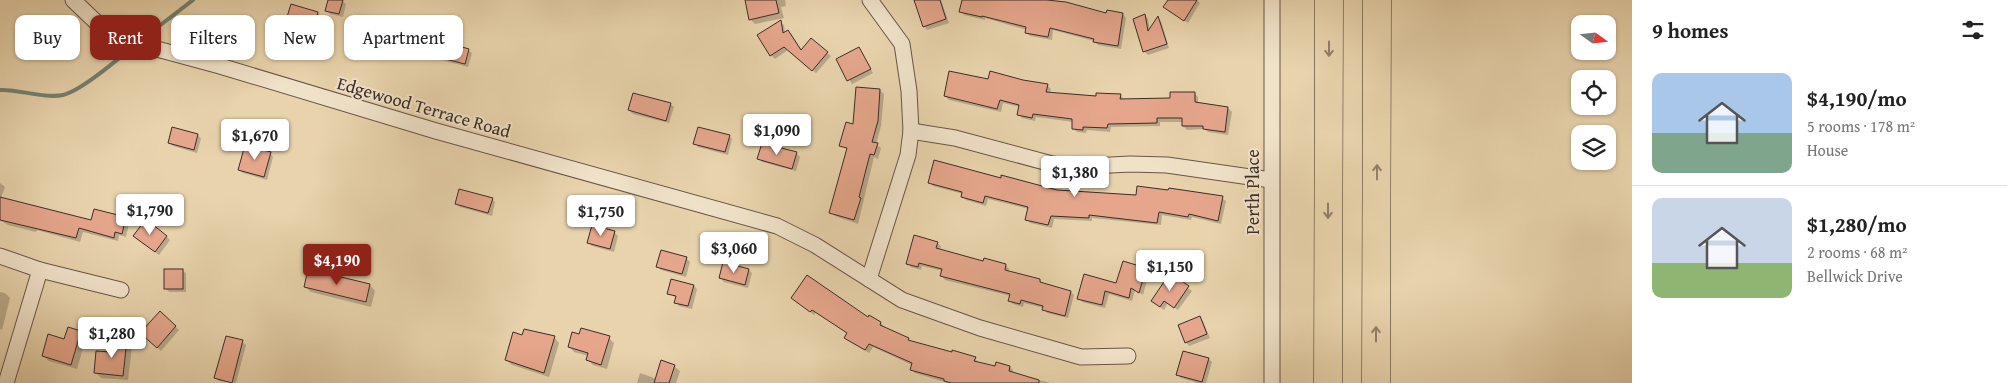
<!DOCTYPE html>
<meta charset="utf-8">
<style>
:root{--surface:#fff;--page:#f6f6f6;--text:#222;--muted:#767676;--line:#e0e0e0;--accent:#8f2418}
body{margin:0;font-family:"Gentium Book Plus",serif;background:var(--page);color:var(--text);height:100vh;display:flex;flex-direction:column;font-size:19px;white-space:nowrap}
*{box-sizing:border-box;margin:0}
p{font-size:16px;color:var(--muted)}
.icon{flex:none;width:28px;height:28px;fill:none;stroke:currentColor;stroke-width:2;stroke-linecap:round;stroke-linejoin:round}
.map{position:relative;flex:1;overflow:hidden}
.panel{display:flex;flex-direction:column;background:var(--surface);width:375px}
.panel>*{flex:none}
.banner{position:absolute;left:15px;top:15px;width:475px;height:45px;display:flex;gap:10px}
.needle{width:32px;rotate:105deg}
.fabs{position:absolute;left:1571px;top:15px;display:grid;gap:10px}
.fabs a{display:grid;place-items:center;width:45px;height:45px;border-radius:10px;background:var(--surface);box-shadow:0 1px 4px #0004;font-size:25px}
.price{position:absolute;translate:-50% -42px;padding:0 11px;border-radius:5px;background:#fff;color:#222;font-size:16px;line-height:32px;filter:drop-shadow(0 1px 2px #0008)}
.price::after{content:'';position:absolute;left:50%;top:30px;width:15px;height:11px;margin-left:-8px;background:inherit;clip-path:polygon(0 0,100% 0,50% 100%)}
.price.current{background:var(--accent);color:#fff}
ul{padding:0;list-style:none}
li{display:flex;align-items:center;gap:15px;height:125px;padding:0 20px}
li+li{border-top:1px solid var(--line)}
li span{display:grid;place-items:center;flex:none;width:140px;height:100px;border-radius:10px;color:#555}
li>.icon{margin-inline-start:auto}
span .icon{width:60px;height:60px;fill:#fffc;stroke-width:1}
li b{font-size:21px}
h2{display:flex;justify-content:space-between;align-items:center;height:60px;padding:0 20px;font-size:21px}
.pill{padding:0 18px;border-radius:10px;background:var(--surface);box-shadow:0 1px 4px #0004;font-size:18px;line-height:45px}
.pill.current{background:var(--accent);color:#fff}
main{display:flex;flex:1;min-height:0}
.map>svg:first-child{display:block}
</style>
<main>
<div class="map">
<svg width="1632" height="383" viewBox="0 0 1632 383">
<rect width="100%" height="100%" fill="#e8d3ac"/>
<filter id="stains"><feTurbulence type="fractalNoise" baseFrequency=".004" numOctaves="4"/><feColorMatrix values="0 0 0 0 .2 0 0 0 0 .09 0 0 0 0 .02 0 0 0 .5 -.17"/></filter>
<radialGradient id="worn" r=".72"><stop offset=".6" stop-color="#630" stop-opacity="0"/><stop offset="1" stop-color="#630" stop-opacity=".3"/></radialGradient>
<g fill="#0003">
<path d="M329,0H341L346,4L343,17L330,14L326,10Z"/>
<path d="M746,0H785L786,6L781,7L784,18L755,24L750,19Z"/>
<path d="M916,0H941L949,23L927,30L924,26Z"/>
<path d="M964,0H1026L1107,15L1123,14L1126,18L1121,49L1098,45L1094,41L1053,30L1052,40L1030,36L1026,33L1027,30L985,18V20L964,15L961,11Z"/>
<path d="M1169,0H1197L1200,3L1188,23L1165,7Z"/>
<path d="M318,13L321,16L317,30L291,23L288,20Z"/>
<path d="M1145,15L1148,19L1150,30L1158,18L1161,21L1169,48L1148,55L1144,51Z"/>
<path d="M780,22L784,25L785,33L788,31L792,35L802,51L827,53L831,56L816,73L788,50L775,59L771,55Z"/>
<path d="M54,30L57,33L45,50L33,41Z"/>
<path d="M359,35L468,50L472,53L468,67L363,39Z"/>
<path d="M859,48L873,73L852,84L837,59Z"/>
<path d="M989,81L1047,85L1051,89L1050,94L1097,98L1120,95L1124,99L1172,100L1194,93L1198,97V104L1228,108L1232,112L1228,135L1208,132L1205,129L1187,130L1183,126V122H1160V126L1111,127L1110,132L1087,130L1086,133L1077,132L1073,128V122L1036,117L1035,121L1022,118L1018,114L1020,107L1003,103L1001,112L949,100L945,96Z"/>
<path d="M880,90L884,94L881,126L876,144L881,148L878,159L874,157L858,224L835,216L831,212L848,150L841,145Z"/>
<path d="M670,104L674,107L669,123L633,114L629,110Z"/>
<path d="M198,135L201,139L197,153L173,146L169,143Z"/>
<path d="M729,136L732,139L728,155L698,147L695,143Z"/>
<path d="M270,153L273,157L267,180L243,173L239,170Z"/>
<path d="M796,153L800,157L796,171L762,162L759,159Z"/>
<path d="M1002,180L1057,192L1137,196L1222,198L1226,201L1221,224L1192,217L1191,220L1162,215L1161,225L1092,218V221L1054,219L1052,228L1030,223L1026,219L1029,209L988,199L986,206L966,200L962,197L963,194L933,186L930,182Z"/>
<path d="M0,183L5,187L1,198L91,222L125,219L129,223L126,237L119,235L118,241L83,232L80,242L37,230L36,232L8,225L0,220Z"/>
<path d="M492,199L495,202L492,216L460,207L456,204Z"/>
<path d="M614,232L618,236L614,252L592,246L589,243Z"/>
<path d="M166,236L170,240L159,255L138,240Z"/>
<path d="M937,243L941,246L940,250L984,263L1006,265L1009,269L1008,272L1040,280L1044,285L1071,292L1074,295L1068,318L1047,313L1044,308L1024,303L1023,307L1013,304L1010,301L1011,296L945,280L942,276L943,271L922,266L921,270L911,267L907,264Z"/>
<path d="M686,258L690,262L686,277L661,270L658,267Z"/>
<path d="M1123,263L1146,269L1149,273L1143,295L1135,290L1132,301L1109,294L1105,308L1082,302L1079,298L1117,285Z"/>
<path d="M182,270L186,273V292H169L166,289Z"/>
<path d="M749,270L752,273L748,288L724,282L720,278Z"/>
<path d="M309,271L370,285L375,291L371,307L311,292L305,287Z"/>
<path d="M1170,275L1192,291L1178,310L1168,303L1164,310L1156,304Z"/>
<path d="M694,286L697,289L692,309L679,306L676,302L677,298L669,293Z"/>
<path d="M0,292L5,293L10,298L2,330L0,329Z"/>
<path d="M796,301L868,318L881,323L884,327L883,328L911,342L975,358L978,363L995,367H1010L1013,370V374L1051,383H948L915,373L911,369L912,365L873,347L869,353L849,341L846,337L848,334L816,312L814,315Z"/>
<path d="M160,313L179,330L161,351L142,333Z"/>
<path d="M1200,317L1203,321L1210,338L1189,346L1186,342Z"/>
<path d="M80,332L86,338L77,369L49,361L43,356Z"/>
<path d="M523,336L554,337L559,343L549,377L512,365L506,360Z"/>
<path d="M609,338L614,343L607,369L593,365L588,360L589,356L574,352L569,346Z"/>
<path d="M126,341L132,347L128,380L101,378L95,372L112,354Z"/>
<path d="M242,342L246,345L236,383L219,381L216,378Z"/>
<path d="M1208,359L1212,362L1206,383H1198L1181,378L1178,375Z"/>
<path d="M674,366L680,371L676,383H637L640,373L657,379Z"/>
</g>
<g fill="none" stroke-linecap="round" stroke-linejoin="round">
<g stroke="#738171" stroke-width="4">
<path d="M141,40L193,0"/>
<path d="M0,90C19,89 44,99 63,95C81,91 118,59 134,46"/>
</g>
</g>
<g fill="#e5a68c" stroke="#3c2d25">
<path d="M328,0H343L339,14L325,11Z"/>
<path d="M745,0H776L779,13L749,20Z"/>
<path d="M914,0H940L946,19L923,27Z"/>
<path d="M962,0H1047L1066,2L1106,13L1107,10L1123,13L1118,46L1093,42L1094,39L1050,28L1048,37L1025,33L1026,27L982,16V17L959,12Z"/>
<path d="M1168,0H1197L1184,21L1163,7Z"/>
<path d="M291,4L318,12L314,28L286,20Z"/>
<path d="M1145,14L1148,31L1158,16L1167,44L1143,52L1133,19Z"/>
<path d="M363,18L469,49L465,64L358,36Z"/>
<path d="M41,19L55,29L42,48L28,38Z"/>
<path d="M781,20L783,33L788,30L801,50L811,38L828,52L812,71L784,47L770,56L757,35Z"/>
<path d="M859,47L871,69L847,81L836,59Z"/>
<path d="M949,71L988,79L990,71L1023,80L1048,84L1046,92L1096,96V93L1121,94L1120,99L1170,98V92H1195V102L1228,107L1225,132L1203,129V126H1182V118H1157V123L1108,124L1107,128L1083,127V130L1072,129V119L1033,114L1032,118L1017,115L1019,105L1000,100L997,109L944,96Z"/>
<path d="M856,87L880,89L878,121L872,142L878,143L874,155L870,154L859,197L861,198L854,220L829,213L847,148L839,146L846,122L853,124Z"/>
<path d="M633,93L671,103L666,121L628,110Z"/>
<path d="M172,127L198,134L194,150L168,143Z"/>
<path d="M698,127L730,135L725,152L693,144Z"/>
<path d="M762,143L797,152L792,169L757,159Z"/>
<path d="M245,145L271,152L264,177L238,170Z"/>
<path d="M934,160L1001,178V175L1057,190L1136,195L1137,186L1168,190L1169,188L1223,196L1218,221L1189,214L1188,217L1159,212L1157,223L1089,215V218L1051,216L1048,225L1025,220L1028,207L985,196L983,203L961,197L962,192L928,183Z"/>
<path d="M459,189L493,198L488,213L455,204Z"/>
<path d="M0,197L91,220L94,209L126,217L122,234L115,232L114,238L79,228L76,238L0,220Z"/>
<path d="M146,219L167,236L155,252L133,236Z"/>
<path d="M592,225L615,231L610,249L587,243Z"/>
<path d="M914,235L938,242L936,248L983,261L984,258L1006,264L1005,270L1040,279V282L1071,291L1065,316L1042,310L1043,306L1021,300L1020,304L1008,301L1010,294L940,276L942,269L919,263L918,267L906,264Z"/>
<path d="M661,250L687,257L682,274L656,267Z"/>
<path d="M1123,261L1146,268L1139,293L1131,288L1129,298L1105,291L1102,305L1077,299L1084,274L1116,283Z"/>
<path d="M723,262L749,269L745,285L719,278Z"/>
<rect x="164" y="269" width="19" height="20"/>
<path d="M308,269L370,284L366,302L304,287Z"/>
<path d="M1170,273L1189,286L1174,308L1164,301L1160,307L1151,301Z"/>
<path d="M807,275L868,317L869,315L881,322L880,325L909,338L908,340L952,352V350L976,357L974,361L995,366L996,362L1010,366L1009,371L1039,380V383H951L944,381V379L910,370L912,363L869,344L865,350L844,338L847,333L812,310L810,312L791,298Z"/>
<path d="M671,279L694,285L688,306L674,303L676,296L667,294Z"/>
<path d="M160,311L176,326L157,348L140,333Z"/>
<path d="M1200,316L1207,334L1185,343L1178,325Z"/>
<path d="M68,327L81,331L71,365L42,356L48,334L64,339Z"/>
<path d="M581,328L610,336L601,365L586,360L588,353L568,347L572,332L579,334Z"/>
<path d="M524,329L555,336L544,373L505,360L513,332L522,335Z"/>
<path d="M226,336L243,340L232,383L214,378Z"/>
<path d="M112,339L127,340L123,376L94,373L96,351L111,352Z"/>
<path d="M1183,351L1209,358L1202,382L1176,375Z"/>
<path d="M661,360L675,365L669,383H654Z"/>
</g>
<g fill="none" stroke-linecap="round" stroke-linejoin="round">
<defs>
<g id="minor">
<path d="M73,0L95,21L110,31L131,42L220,66L436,131L777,226L815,245L902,300L980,328L1081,357L1128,356"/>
<path d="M911,131L955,138L1052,164L1073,167L1130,164L1167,165L1271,180"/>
<path d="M0,256L40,270L121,290"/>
<path d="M869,279L908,155L911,131L909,91L902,44L870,0"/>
<path d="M6,383L40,270"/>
<path d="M1272,383V0"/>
</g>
<g id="motorway">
<path d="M1328,383L1329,0"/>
<path d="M1376,383L1377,0"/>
</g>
</defs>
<use href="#minor" stroke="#675647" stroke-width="17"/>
<use href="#motorway" stroke="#3c2d25" stroke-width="29"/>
<use href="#minor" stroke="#f0e2c9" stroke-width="15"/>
<use href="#motorway" stroke="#e8d3ac" stroke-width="28"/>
</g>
<defs><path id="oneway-shaft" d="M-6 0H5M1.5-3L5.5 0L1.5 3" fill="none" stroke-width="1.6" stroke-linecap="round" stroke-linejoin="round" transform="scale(1.25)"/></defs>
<g stroke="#928068">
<use href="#oneway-shaft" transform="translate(1329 49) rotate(90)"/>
<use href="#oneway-shaft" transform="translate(1377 172) rotate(-90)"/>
<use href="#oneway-shaft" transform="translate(1328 211) rotate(90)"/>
<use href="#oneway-shaft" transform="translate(1376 334) rotate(-90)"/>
</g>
<g text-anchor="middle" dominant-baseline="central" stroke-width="4" stroke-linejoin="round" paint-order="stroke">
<g font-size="18" fill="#3c2d25" stroke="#f0e2c9">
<text transform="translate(424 107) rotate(16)">Edgewood Terrace Road</text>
<text transform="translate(1252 192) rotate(-90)">Perth Place</text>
</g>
</g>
<rect width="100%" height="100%" filter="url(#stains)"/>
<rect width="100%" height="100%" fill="url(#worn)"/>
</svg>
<div class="fabs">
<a><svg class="needle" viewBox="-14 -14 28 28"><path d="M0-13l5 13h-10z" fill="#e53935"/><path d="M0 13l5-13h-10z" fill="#767676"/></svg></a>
<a><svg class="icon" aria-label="locate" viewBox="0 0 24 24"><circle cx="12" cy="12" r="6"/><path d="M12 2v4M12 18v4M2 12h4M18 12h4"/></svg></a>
<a><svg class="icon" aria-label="layers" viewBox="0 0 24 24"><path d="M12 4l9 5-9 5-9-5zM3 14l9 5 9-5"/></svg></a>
</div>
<b class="price" style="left:777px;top:156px">$1,090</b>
<b class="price" style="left:255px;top:161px">$1,670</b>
<b class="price" style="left:1075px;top:198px">$1,380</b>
<b class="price" style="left:150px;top:236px">$1,790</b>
<b class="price" style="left:601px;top:237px">$1,750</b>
<b class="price" style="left:734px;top:274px">$3,060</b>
<b class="price current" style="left:337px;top:286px">$4,190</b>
<b class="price" style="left:1170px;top:292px">$1,150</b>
<b class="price" style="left:112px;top:359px">$1,280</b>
<div class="banner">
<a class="pill">Buy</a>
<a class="pill current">Rent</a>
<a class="pill">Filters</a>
<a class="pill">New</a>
<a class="pill">Apartment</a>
</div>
</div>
<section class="panel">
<h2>9 homes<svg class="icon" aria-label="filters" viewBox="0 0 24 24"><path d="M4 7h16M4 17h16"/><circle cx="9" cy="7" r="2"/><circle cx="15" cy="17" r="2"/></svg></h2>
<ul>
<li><span style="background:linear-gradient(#a9c7e8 60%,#7fa58c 0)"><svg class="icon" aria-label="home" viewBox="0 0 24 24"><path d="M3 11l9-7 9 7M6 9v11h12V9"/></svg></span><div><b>$4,190/mo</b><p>5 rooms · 178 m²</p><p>House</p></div></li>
<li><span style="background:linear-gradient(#c9d6e8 65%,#8fb573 0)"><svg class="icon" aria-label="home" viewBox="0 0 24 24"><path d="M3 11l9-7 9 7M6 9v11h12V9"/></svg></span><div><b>$1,280/mo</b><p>2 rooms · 68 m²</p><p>Bellwick Drive</p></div></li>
</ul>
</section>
</main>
